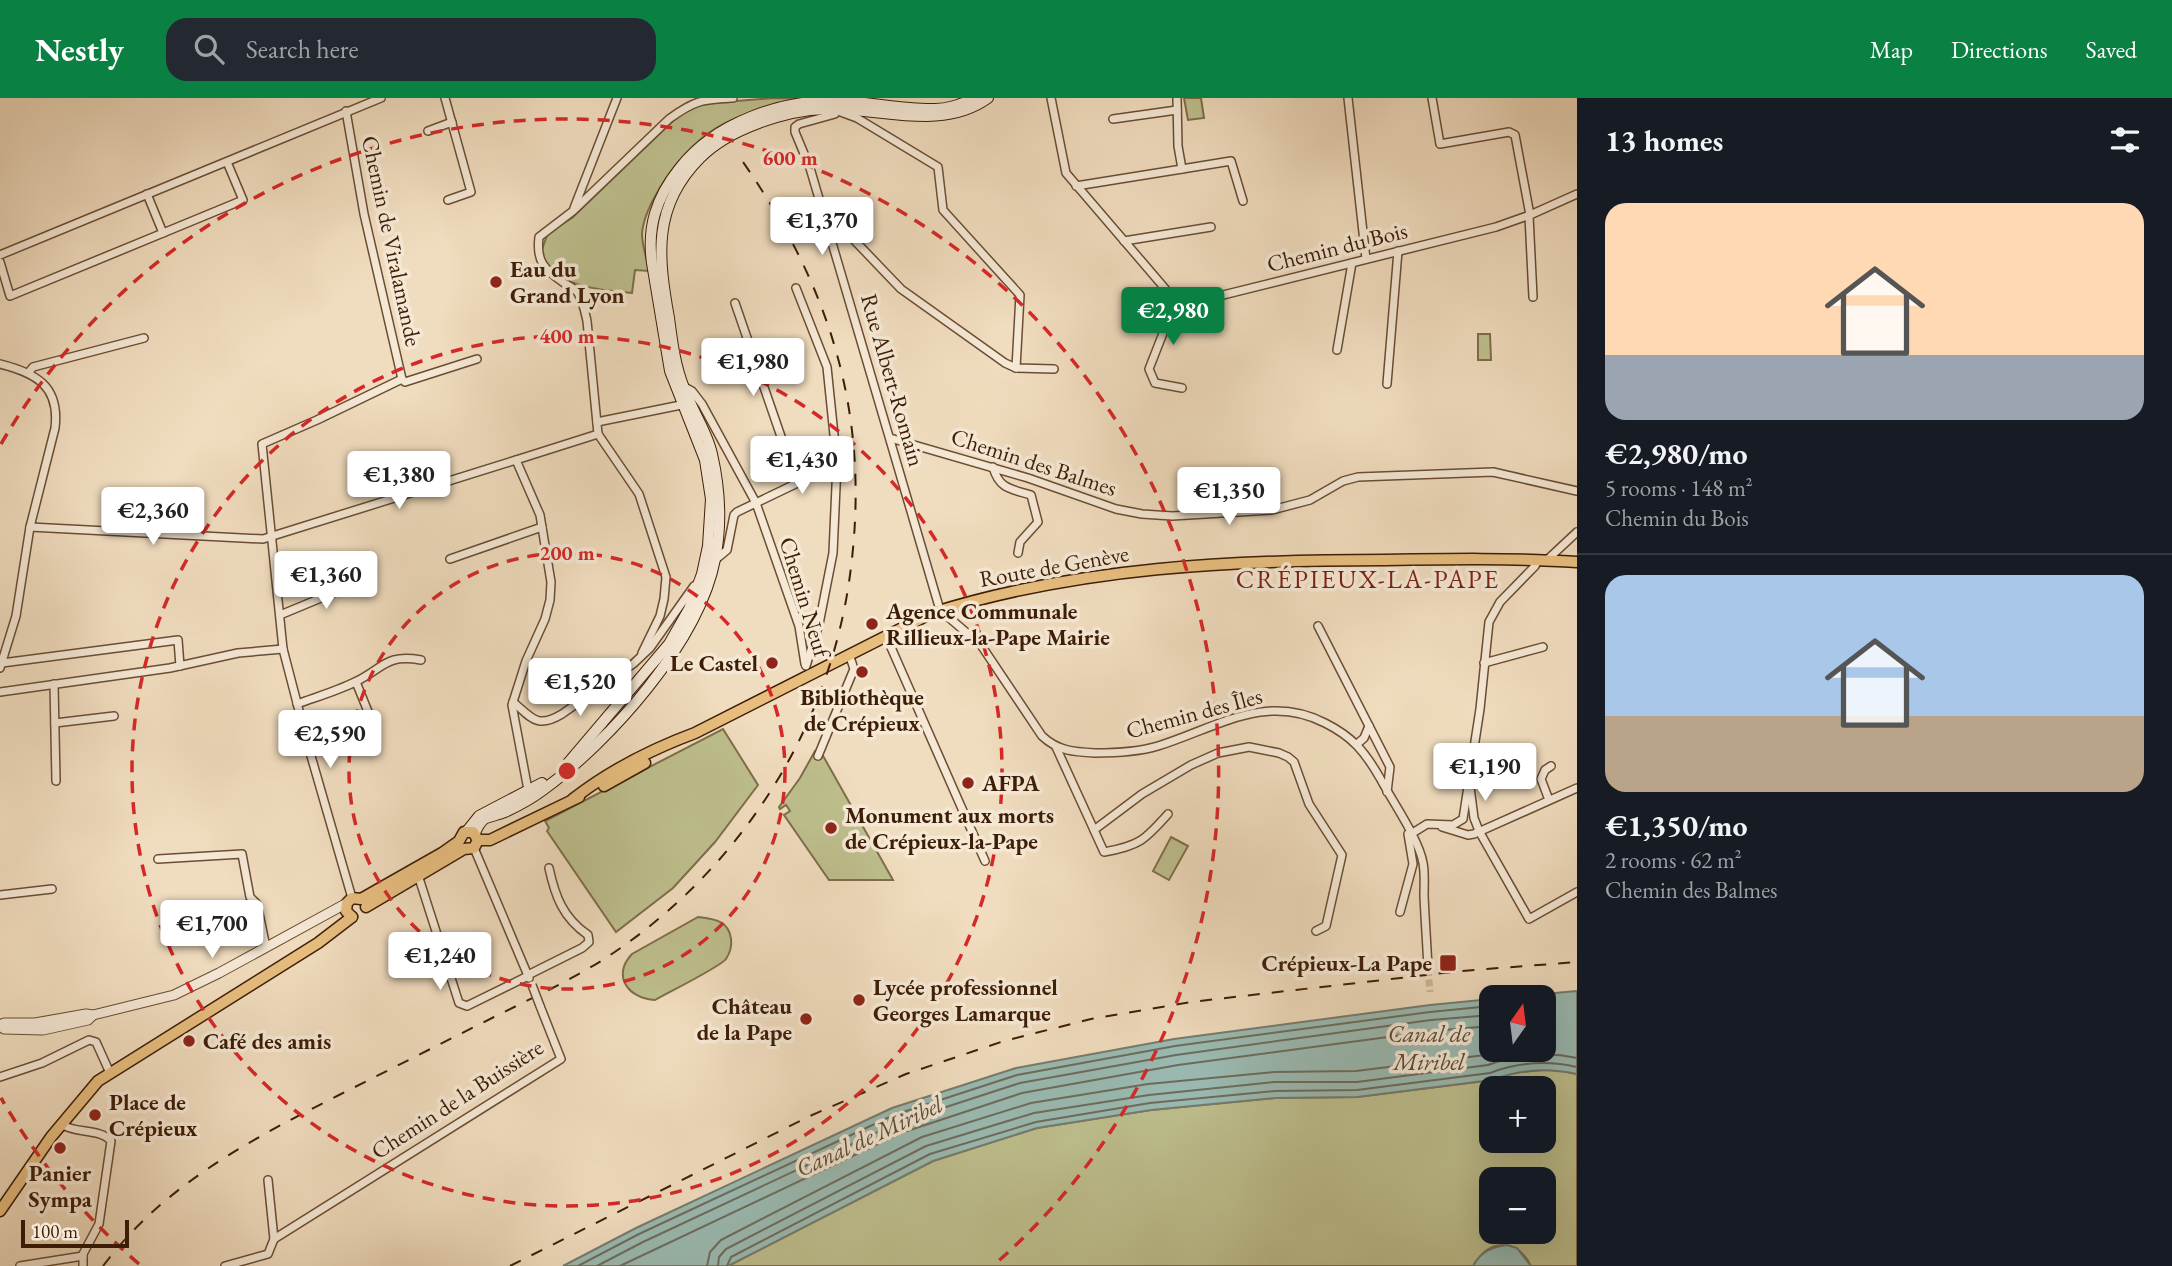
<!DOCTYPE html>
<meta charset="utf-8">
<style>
:root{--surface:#171b24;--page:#242831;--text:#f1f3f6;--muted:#9ea1a6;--line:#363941;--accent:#0b8043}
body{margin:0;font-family:"EB Garamond",serif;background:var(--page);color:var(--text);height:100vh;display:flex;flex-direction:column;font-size:26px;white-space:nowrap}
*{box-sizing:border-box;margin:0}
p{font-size:23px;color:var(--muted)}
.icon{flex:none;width:38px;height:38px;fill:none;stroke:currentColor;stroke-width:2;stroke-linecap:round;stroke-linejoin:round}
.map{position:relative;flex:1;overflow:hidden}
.sheet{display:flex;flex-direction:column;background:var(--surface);width:595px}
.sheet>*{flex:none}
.needle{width:46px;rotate:14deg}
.buttons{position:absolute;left:1479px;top:887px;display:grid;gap:14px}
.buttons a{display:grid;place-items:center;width:77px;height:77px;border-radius:14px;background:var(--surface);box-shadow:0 7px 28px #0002;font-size:35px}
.scale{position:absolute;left:21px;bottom:18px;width:108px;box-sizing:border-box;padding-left:7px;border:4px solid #3d1d06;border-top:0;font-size:19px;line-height:24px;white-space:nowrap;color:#3d1d06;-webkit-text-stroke:5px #f5e8d5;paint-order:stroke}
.price{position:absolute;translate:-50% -60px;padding:0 16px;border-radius:7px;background:#fff;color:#222;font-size:23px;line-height:46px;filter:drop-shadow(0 2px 4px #0008)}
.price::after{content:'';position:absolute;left:50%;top:42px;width:21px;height:16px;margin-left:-10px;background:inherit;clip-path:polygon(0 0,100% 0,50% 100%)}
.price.current{background:var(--accent);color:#fff}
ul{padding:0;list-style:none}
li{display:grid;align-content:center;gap:14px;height:371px;padding:0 28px}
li+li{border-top:2px solid var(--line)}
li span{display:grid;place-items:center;height:217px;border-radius:21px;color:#555}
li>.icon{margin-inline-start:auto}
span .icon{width:126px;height:126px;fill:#fffc;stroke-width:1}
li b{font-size:30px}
h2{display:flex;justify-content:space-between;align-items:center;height:84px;padding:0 28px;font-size:30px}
header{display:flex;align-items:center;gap:42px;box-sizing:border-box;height:98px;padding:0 35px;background:var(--accent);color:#fff}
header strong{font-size:33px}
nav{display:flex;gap:38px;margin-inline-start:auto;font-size:24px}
.search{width:490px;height:63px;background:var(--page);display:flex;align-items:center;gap:18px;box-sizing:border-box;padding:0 24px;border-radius:21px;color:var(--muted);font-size:26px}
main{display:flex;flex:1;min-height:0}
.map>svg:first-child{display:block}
</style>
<header>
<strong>Nestly</strong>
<div class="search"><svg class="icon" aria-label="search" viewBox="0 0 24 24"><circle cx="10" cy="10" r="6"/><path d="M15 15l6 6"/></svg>Search here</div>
<nav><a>Map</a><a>Directions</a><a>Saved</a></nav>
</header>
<main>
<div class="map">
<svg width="1577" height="1168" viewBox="0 0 1577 1168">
<rect width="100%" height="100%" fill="#f0dcbe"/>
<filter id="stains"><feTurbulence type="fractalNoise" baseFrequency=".00286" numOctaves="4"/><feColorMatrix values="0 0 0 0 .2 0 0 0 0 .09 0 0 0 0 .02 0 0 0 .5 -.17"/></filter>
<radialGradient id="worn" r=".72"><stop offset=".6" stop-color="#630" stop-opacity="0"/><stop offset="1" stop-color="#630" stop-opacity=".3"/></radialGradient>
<g fill="#bebf8e" stroke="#7e6e4a" stroke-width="2" fill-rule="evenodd">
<path d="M774,0L807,1C740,15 702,24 663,85C654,99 643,119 642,136C642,147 647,162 649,173L635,172L632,195C600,192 554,190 541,154L548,135L572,120L677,19L699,6Z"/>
<path d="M1184,0H1201L1204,20L1188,22Z"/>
<path d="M1478,236H1490L1491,262H1478Z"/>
<path d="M723,631L758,687L715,744L673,790L616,834L547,733L549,730L545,723Z"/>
<path d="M815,653L822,656L893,782H829L784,717L790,713L786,707L780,711L779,709L800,680Z"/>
<path d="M1171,739L1188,748L1169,782L1153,773Z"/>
<path d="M698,819C713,821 729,822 731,841C732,848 730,855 726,861C720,869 667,895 655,902C629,901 611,878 632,856Z"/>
<path d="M1553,971L1577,976V1168H1531C1516,1139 1489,1141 1473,1168H728L933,1063L1037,1030L1151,1012L1275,1000L1357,999L1492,982L1511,975ZM1491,990H1544V1043H1491ZM1491,1082H1544V1134H1491Z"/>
</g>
<g fill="#9abbb3" stroke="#757c6e" stroke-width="2">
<path d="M1577,893V976C1547,970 1521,971 1492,982L1357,999L1275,1000L1151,1012L1037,1030L933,1063L728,1168H563L636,1130L892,1010L1016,970L1174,941L1430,907L1491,901V952H1544V900L1510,899Z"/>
<path d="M1507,1147L1517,1150L1531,1168H1473C1481,1154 1491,1149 1507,1147Z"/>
</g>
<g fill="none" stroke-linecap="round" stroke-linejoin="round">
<g stroke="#6c6c5c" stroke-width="2">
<path d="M578,1168L639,1136L894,1017L1017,977L1175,948L1430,914L1491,908"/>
<path d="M597,1168L643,1144L897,1025L1020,985L1176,957L1431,922L1491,917"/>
<path d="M620,1168L901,1035L1022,995L1178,967L1433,933L1491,928"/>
<path d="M707,1168L710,1154L721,1142L922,1039L1031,1005L1148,986L1274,974L1356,973L1485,957L1497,952"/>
<path d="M718,1168L719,1159L726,1151L926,1048L1034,1015L1149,997L1274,984H1357L1488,967C1517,956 1546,953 1577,960"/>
<path d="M727,1168L731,1159L930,1056L1036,1024L1150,1005L1275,993L1357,992L1490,975C1519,964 1547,962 1577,969"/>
</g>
<path stroke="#ccb699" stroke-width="7" stroke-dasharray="7 3.5" stroke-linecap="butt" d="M1428,871L1430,894"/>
<defs>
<g id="minor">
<path d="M445,0L471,94L448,102"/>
<path d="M1051,0L1066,75L1168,194L1181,204L1203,202L1496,129L1530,117L1577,96"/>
<path d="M1348,0L1366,161"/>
<path d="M1432,0L1440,46L1509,34L1515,37L1530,117"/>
<path d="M838,11L835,16L799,26L795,29V34L810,70L940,512L981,547L1042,638C1058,653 1074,654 1095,655C1117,655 1138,654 1158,648C1216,630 1266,594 1325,625C1353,639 1365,654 1380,680C1392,703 1419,741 1423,765C1425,775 1424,787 1424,797C1425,822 1427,847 1428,871"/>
<path d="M346,13L364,116L402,281"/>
<path d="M838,13L857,20L938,69L943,112L1020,197L1016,270L1054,271"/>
<path d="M1113,21L1177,12"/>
<path d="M428,33L452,24"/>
<path d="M1182,71L1231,63L1243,103"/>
<path d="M1076,88L1182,71L1178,48L1177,0"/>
<path d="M574,110L617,0"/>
<path d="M824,115L833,120L901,191L1005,265L1016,270"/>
<path d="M1529,118L1533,199"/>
<path d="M163,135L243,102L227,64"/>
<path d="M1124,143L1211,129"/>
<path d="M0,157L381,0"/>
<path d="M0,164L10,198L163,135L147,96"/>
<path d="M796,190L827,269L837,366L833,455L819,526L806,568"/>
<path d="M1176,202L1149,271L1155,285L1182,290"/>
<path d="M735,205L797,385"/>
<path d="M1337,252L1352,165"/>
<path d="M0,266C36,275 60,288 55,330L30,429L16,518L0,570"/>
<path d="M29,274L33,269L144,240"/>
<path d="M1387,286L1398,153"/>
<path d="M683,288L692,293L702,306L756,405L799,528L805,566"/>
<path d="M597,324L686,306"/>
<path d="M598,336L639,396L666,479L664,501L660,518L642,555"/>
<path d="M890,340L1028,380L1116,411L1142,416L1172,418L1272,412L1310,402L1343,383L1358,379L1493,374L1577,393"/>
<path d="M993,369C999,391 1011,391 1031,397L1038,424L1020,444L1018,455"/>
<path d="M30,429L263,441L516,362"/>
<path d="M450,461L542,429"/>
<path d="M715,462L727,452L734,417L737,414L837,366"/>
<path d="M1547,462L1577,434"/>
<path d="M280,517L362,483"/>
<path d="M1318,528L1390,669L1387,694"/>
<path d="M886,538L985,763"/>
<path d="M2,565L178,542L180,568"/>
<path d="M1484,565L1543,549"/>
<path d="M356,584L369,616"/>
<path d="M54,586L56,683"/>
<path d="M0,594L170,570L238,555L283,551"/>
<path d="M513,604C532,620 537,631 562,616L633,566L650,550L694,488"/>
<path d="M297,606C316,599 337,593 355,584C384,570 385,556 421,562"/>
<path d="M55,625L114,618"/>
<path d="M1357,646L1364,640L1369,628"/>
<path d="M1056,649L1094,732L1142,696L1191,667L1218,655L1249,649L1279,655L1288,659L1294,664L1309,706L1342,757L1326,828L1316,833"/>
<path d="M818,658L854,571L849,556"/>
<path d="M1470,689L1474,720L1479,733L1529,821L1577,794"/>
<path d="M529,697L512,607L526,563L545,521L550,502L551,484L540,417L516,362L598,336L587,223C585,214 583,203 578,195C575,191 569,188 564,185C544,171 536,164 539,139L573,113L669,21C695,2 701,2 733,0"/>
<path d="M1549,702L1541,681L1545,672L1551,668"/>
<path d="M1442,729L1468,737L1474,736L1577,690"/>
<path d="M1094,732L1104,754C1139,748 1145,742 1168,716"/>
<path d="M1411,736L1427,726L1453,727L1463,721L1480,611L1489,524L1500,504L1535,468L1538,462"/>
<path d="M474,750L529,880"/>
<path d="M158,761L242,756L250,799L257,806L266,849"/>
<path d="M418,777L459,905L467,908L528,878"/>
<path d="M0,797L52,791"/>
<path d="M352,800L309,651L283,551L262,346L317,322L402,281L405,284L477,261"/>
<path d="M1400,814L1413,766L1408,736"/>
<path d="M528,877L582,850L589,844L588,837C563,820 555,798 549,770"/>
<path d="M0,979L42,965L89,942L96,944L110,975"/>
<path d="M61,1026C75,1036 100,1030 111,1043L99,1126L83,1156V1168"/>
<path d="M268,1082L274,1141"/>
<path d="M20,1168L83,1158"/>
<path d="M225,1168L268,1156L274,1141L561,961L540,908"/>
</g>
<g id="tertiary">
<path d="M0,927L4,925H35L86,916L93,917L174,897L219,875L347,805"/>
<path d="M0,928L4,931L43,932L88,922L93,917"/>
</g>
<g id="secondary">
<path d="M563,671L669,546L689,511L702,476L708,448L711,401L705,362L670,273L652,165C647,129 656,100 679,71C715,25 781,1 840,3C871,4 904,12 935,11C950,11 963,5 976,0"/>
<path d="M467,733L479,718L542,685"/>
<path d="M475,735C477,730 479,725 484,721C490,718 498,717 505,714C518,708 531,701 543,692C610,643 699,544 715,461C722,426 720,391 712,356C707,333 692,313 684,290C675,268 672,243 669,220C658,159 652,108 700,60C728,31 786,12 826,11C880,9 941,34 988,0"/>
</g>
<g id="primary">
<path d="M604,688L645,665"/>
<path d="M573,701C609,673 652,651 695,635L932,515C1079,469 1233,462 1385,462C1449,461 1513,460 1577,464"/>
<path d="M478,742H490L579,699"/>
<path d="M361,801L442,755L459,743L464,734H473L478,742"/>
<path d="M366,809L464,751L474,750L478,742"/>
<path d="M352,819L346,813L347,805L352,800L361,801"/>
<path d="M0,1113L51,1039L98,983L318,845L352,819"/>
</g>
</defs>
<use href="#minor" stroke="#6a4d34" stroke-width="10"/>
<use href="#tertiary" stroke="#6a4d34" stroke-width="11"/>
<use href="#secondary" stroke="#3d1d06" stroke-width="12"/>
<use href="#primary" stroke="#3d1d06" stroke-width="13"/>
<use href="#minor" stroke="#f5e8d5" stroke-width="7"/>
<use href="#tertiary" stroke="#f5e8d5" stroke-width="9"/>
<use href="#secondary" stroke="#f5e8d5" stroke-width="10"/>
<use href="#primary" stroke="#e8be7f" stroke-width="10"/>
<g stroke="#3d1d06" stroke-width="2" stroke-dasharray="12 12" stroke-linecap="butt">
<path d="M103,1168C165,1086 250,1042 339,997C391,971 442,945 494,919C530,901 567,884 601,863C738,776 832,630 851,469C870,315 830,189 743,64"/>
<path d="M510,1168L810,1018L906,976L1004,943L1091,921L1191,904L1461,873L1577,864"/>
</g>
<defs>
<path id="minor-bridge" d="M532,887L540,908"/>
</defs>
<use href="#minor-bridge" stroke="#6a4d34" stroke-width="10" stroke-linecap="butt"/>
<use href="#minor-bridge" stroke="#f5e8d5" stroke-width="7"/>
</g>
<g fill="none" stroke="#d62828" stroke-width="3.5" stroke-dasharray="12 9">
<circle cx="567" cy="673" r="218"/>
<circle cx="567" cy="673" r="435"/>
<path d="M139 1166A653 653 0 0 1 1 1000M1 346A653 653 0 1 1 995 1166"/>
</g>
<g fill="#8f2418" stroke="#f5e8d5" stroke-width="2.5">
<circle cx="496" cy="184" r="7"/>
<circle cx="872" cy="526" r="7"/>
<circle cx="772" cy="565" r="7"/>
<circle cx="862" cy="574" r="7"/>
<circle cx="968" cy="685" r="7"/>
<circle cx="831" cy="730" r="7"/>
<rect x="1439" y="856" width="18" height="18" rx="3.5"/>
<circle cx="859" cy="902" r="7"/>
<circle cx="806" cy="921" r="7"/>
<circle cx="189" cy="943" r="7"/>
<circle cx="95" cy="1017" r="7"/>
<circle cx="60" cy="1050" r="7"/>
</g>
<g text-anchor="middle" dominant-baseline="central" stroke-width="7" stroke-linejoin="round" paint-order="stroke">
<g font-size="23" fill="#3d1d06" stroke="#f5e8d5">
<text transform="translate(392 143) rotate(78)">Chemin de Viralamande</text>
<text transform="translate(1337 149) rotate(-14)">Chemin du Bois</text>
<text transform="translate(893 282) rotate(74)">Rue Albert-Romain</text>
<text transform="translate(1034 364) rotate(18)">Chemin des Balmes</text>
<text transform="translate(1054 468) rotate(-10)">Route de Genève</text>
<text transform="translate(805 499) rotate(73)">Chemin Neuf</text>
<text transform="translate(1194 615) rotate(-15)">Chemin des Îles</text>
<text transform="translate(457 1001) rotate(-33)">Chemin de la Buissière</text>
</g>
<g font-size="23" font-weight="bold" fill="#3d1d06" stroke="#f5e8d5" text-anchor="start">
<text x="510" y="171">Eau du<tspan x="510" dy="26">Grand Lyon</tspan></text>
<text x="886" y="513">Agence Communale<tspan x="886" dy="26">Rillieux-la-Pape Mairie</tspan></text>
<text x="758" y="565" text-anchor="end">Le Castel</text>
<text x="862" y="599" text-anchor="middle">Bibliothèque<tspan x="862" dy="26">de Crépieux</tspan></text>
<text x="982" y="685">AFPA</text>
<text x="845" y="717">Monument aux morts<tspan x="845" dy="26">de Crépieux-la-Pape</tspan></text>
<text x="1432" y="865" text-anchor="end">Crépieux-La Pape</text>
<text x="873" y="889">Lycée professionnel<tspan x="873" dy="26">Georges Lamarque</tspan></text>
<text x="792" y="908" text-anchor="end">Château<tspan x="792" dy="26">de la Pape</tspan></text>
<text x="203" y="943">Café des amis</text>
<text x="109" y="1004">Place de<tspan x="109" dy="26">Crépieux</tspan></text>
<text x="60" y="1075" text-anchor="middle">Panier<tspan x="60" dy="26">Sympa</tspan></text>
</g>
<g font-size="24" font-style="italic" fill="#594c3a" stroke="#f5e8d5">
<text x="1429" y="935">Canal de<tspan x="1429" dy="28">Miribel</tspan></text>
<text transform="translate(869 1038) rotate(-25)">Canal de Miribel</text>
</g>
<g font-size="26" letter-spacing="2" fill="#7a1f14" stroke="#f5e8d5">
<text x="1368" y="481">CRÉPIEUX-LA-PAPE</text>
</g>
</g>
<circle cx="567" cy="673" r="10" fill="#d62828" stroke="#f5e8d5" stroke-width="3.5"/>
<g font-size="21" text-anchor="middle" font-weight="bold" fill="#d62828" stroke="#f5e8d5" stroke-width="7" stroke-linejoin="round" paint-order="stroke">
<text x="790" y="67">600 m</text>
<text x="567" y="245">400 m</text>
<text x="567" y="462">200 m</text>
</g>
<rect width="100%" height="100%" filter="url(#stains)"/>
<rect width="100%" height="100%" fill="url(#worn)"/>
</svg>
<div class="buttons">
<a><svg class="needle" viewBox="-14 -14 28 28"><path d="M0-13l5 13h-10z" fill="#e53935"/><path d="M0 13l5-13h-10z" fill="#9ea1a6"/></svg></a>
<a>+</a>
<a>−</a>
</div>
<div class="scale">100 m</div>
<b class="price" style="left:822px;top:159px">€1,370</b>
<b class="price current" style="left:1173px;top:249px">€2,980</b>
<b class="price" style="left:753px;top:300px">€1,980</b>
<b class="price" style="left:802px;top:398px">€1,430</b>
<b class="price" style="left:399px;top:413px">€1,380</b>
<b class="price" style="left:1229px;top:429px">€1,350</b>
<b class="price" style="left:153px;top:449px">€2,360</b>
<b class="price" style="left:326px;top:513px">€1,360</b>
<b class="price" style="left:580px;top:620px">€1,520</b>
<b class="price" style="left:330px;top:672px">€2,590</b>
<b class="price" style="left:1485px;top:705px">€1,190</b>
<b class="price" style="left:212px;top:862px">€1,700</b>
<b class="price" style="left:440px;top:894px">€1,240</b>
</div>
<section class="sheet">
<h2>13 homes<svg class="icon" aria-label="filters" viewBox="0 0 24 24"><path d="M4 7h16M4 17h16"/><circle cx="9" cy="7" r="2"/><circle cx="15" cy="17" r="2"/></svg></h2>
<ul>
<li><span style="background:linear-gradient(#ffd9b3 70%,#9aa5b1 0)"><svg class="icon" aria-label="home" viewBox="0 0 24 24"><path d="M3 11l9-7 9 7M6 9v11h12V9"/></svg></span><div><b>€2,980/mo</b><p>5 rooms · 148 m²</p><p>Chemin du Bois</p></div></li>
<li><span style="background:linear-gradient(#a9c7e8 65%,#b9a48a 0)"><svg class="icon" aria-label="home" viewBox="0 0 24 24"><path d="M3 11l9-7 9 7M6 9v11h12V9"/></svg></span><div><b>€1,350/mo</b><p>2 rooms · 62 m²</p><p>Chemin des Balmes</p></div></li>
</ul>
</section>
</main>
